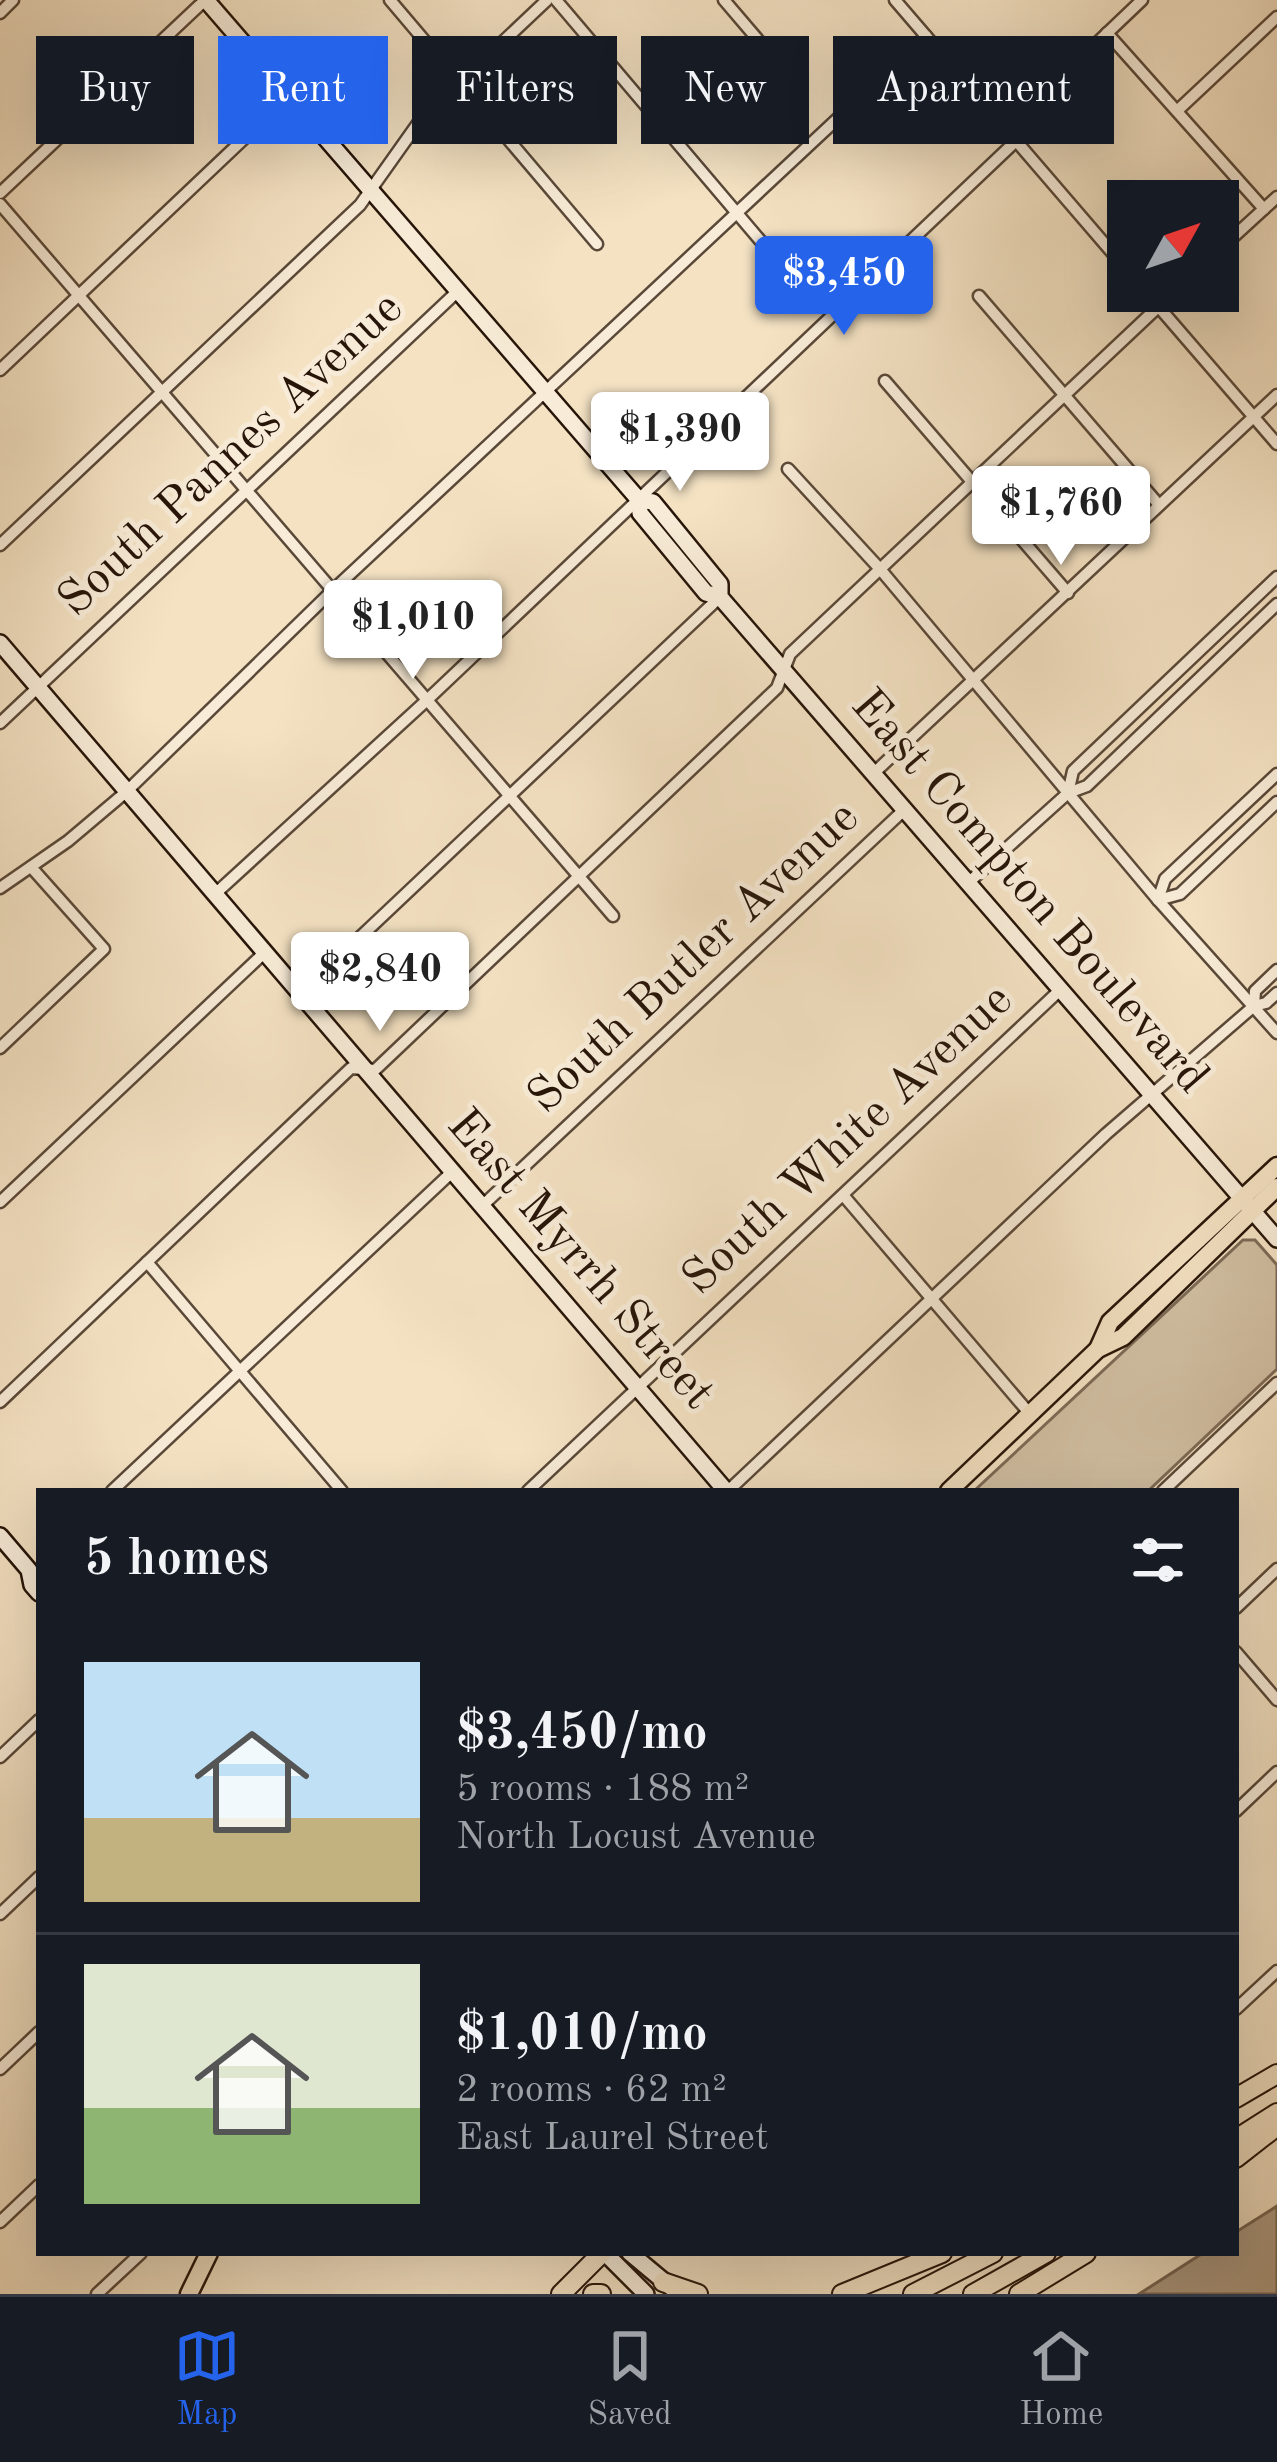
<!DOCTYPE html>
<meta charset="utf-8">
<style>
:root{--surface:#171b24;--page:#242831;--text:#f1f3f6;--muted:#9ea1a6;--line:#363941;--accent:#2563eb}
body{margin:0;font-family:"Old Standard TT",serif;background:var(--page);color:var(--text);height:100vh;display:flex;flex-direction:column;font-size:45px;white-space:nowrap}
*{box-sizing:border-box;margin:0}
p{font-size:39px;color:var(--muted)}
.icon{flex:none;width:66px;height:66px;fill:none;stroke:currentColor;stroke-width:2;stroke-linecap:round;stroke-linejoin:round}
.map{position:relative;flex:1;overflow:hidden}
.details{position:absolute;left:36px;top:1488px;width:1203px;height:768px;display:flex;flex-direction:column;background:var(--surface);border-radius:0px;box-shadow:0 12px 48px #0002}
.details>*{flex:none}
.guide{position:absolute;left:36px;top:36px;width:1206px;height:108px;display:flex;gap:24px}
.needle{width:78px;rotate:50deg}
.buttons{position:absolute;left:1107px;top:180px;display:grid;gap:24px}
.buttons a{display:grid;place-items:center;width:132px;height:132px;border-radius:0px;background:var(--surface);box-shadow:0 12px 48px #0002;font-size:60px}
.price{position:absolute;translate:-50% -102px;padding:0 27px;border-radius:12px;background:#fff;color:#222;font-size:39px;line-height:78px;filter:drop-shadow(0 3px 6px #0008)}
.price::after{content:'';position:absolute;left:50%;top:72px;width:36px;height:27px;margin-left:-18px;background:inherit;clip-path:polygon(0 0,100% 0,50% 100%)}
.price.selected{background:var(--accent);color:#fff}
ul{padding:0;list-style:none}
li{display:flex;align-items:center;gap:36px;height:300px;padding:0 48px}
li+li{border-top:3px solid var(--line)}
li span{display:grid;place-items:center;flex:none;width:336px;height:240px;border-radius:0px;color:#555}
li>.icon{margin-inline-start:auto}
span .icon{width:144px;height:144px;fill:#fffc;stroke-width:1}
li b{font-size:51px}
h2{display:flex;justify-content:space-between;align-items:center;height:144px;padding:0 48px;font-size:51px}
.tag{padding:0 42px;border-radius:0px;background:var(--surface);box-shadow:0 12px 48px #0002;font-size:42px;line-height:108px}
.tag.selected{background:var(--accent);color:#fff}
.tabs{display:flex;justify-content:space-around;align-items:center;height:168px;border-top:3px solid var(--line);background:var(--surface);font-size:33px;color:var(--muted)}
.tabs a{display:grid;justify-items:center;gap:6px}
.tabs .selected{color:var(--accent)}
.map>svg:first-child{display:block}
</style>
<div class="map">
<svg width="1277" height="2294" viewBox="0 0 1277 2294">
<rect width="100%" height="100%" fill="#f4e2c3"/>
<filter id="stains"><feTurbulence type="fractalNoise" baseFrequency=".00167" numOctaves="4"/><feColorMatrix values="0 0 0 0 .2 0 0 0 0 .09 0 0 0 0 .02 0 0 0 .5 -.17"/></filter>
<radialGradient id="worn" r=".72"><stop offset=".6" stop-color="#630" stop-opacity="0"/><stop offset="1" stop-color="#630" stop-opacity=".3"/></radialGradient>
<path fill="#d1bfa3" stroke="#7c6a56" stroke-width="3" d="M1243,1240H1255L1277,1265V1369L1148,1491H974Z"/>
<path fill="#ae9c84" stroke="#786653" stroke-width="3" d="M1277,2206V2294H1139L1203,2253H1236V2232Z"/>
<g fill="none" stroke-linecap="round" stroke-linejoin="round">
<defs>
<g id="street">
<path d="M390,0L597,244"/>
<path d="M556,0L781,265"/>
<path d="M724,0L782,68"/>
<path d="M895,0L1128,271"/>
<path d="M0,13L13,0"/>
<path d="M1107,33L1264,209"/>
<path d="M1056,82L1142,0"/>
<path d="M1178,110L1277,17"/>
<path d="M0,193L205,0"/>
<path d="M0,204L613,916"/>
<path d="M1218,251L1277,197"/>
<path d="M1145,291L1277,444"/>
<path d="M979,296L1159,505"/>
<path d="M0,370L289,96"/>
<path d="M885,381L1068,593"/>
<path d="M788,469L880,569L1158,900L1277,1033"/>
<path d="M0,545L360,205L421,119L547,0"/>
<path d="M0,723L459,290"/>
<path d="M875,772L1277,395"/>
<path d="M1068,793L1073,771L1277,577"/>
<path d="M968,883L1068,793L1087,786L1277,604"/>
<path d="M0,888L68,841L126,792L332,591L926,36"/>
<path d="M215,894L426,701L1016,141"/>
<path d="M1158,900L1165,879L1277,774"/>
<path d="M1158,900L1180,894L1277,802"/>
<path d="M301,993L720,597"/>
<path d="M1254,1006L1255,991L1277,970"/>
<path d="M0,1048L104,949L31,867"/>
<path d="M843,1195L1030,1414"/>
<path d="M0,1202L264,953"/>
<path d="M481,1207L904,810"/>
<path d="M147,1262L342,1491"/>
<path d="M0,1402L351,1068L375,1070L777,688L790,654L1175,291"/>
<path d="M112,1491L452,1172"/>
<path d="M528,1491L1060,990"/>
<path d="M728,1491L1106,1134L1254,1006L1266,1003L1277,993"/>
<path d="M1163,1491L1277,1383"/>
<path d="M1236,1608L1277,1569"/>
<path d="M1236,1652L1277,1700"/>
<path d="M0,1757L39,1720"/>
<path d="M1236,1811L1277,1772"/>
<path d="M0,1914L39,1877"/>
<path d="M1236,2009L1277,1971"/>
<path d="M0,2069L39,2032"/>
<path d="M0,2222L39,2185"/>
<path d="M97,2294L141,2253"/>
</g>
<g id="secondary">
<path d="M206,0L639,500L640,513L706,593L720,597"/>
<path d="M639,500L653,502L720,584V597L1277,1239"/>
<path d="M0,643L726,1491"/>
<path d="M0,1536L29,1570L32,1585L39,1593"/>
<path d="M605,2253L646,2294"/>
<path d="M630,2253L672,2288"/>
</g>
<g id="primary">
<path d="M1098,1349L1110,1322L1277,1166"/>
<path d="M949,1491L1098,1349L1123,1337L1277,1187"/>
<path d="M189,2294L209,2253"/>
</g>
<g id="highway">
<path d="M1236,2098L1277,2074"/>
<path d="M1236,2139L1277,2113"/>
<path d="M1236,2158L1277,2126"/>
<path d="M663,2282L698,2294"/>
<path d="M561,2294L602,2253"/>
<path d="M593,2294H601"/>
<path d="M842,2294L942,2253"/>
<path d="M913,2294L993,2253"/>
<path d="M973,2294L1046,2253"/>
<path d="M1019,2294L1086,2253"/>
</g>
</defs>
<use href="#street" stroke="#5a4838" stroke-width="15"/>
<use href="#secondary" stroke="#271509" stroke-width="20"/>
<use href="#primary" stroke="#271509" stroke-width="21"/>
<use href="#highway" stroke="#271509" stroke-width="22"/>
<use href="#street" stroke="#f8ecd8" stroke-width="10"/>
<use href="#secondary" stroke="#f8ecd8" stroke-width="15"/>
<use href="#primary" stroke="#f4e2c3" stroke-width="16"/>
<use href="#highway" stroke="#f4e2c3" stroke-width="18"/>
</g>
<g text-anchor="middle" dominant-baseline="central" stroke-width="10" stroke-linejoin="round" paint-order="stroke">
<g font-size="48" fill="#271509" stroke="#f8ecd8">
<text transform="translate(231 455) rotate(-43)">South Pannes Avenue</text>
<text transform="translate(1029 892) rotate(49)">East Compton Boulevard</text>
<text transform="translate(694 958) rotate(-43)">South Butler Avenue</text>
<text transform="translate(848 1140) rotate(-43)">South White Avenue</text>
<text transform="translate(580 1260) rotate(49)">East Myrrh Street</text>
</g>
</g>
<rect width="100%" height="100%" filter="url(#stains)"/>
<rect width="100%" height="100%" fill="url(#worn)"/>
</svg>
<div class="buttons">
<a><svg class="needle" viewBox="-14 -14 28 28"><path d="M0-13l5 13h-10z" fill="#e53935"/><path d="M0 13l5-13h-10z" fill="#9ea1a6"/></svg></a>
</div>
<b class="price selected" style="left:844px;top:338px">$3,450</b>
<b class="price" style="left:680px;top:494px">$1,390</b>
<b class="price" style="left:1061px;top:568px">$1,760</b>
<b class="price" style="left:413px;top:682px">$1,010</b>
<b class="price" style="left:380px;top:1034px">$2,840</b>
<div class="guide">
<a class="tag">Buy</a>
<a class="tag selected">Rent</a>
<a class="tag">Filters</a>
<a class="tag">New</a>
<a class="tag">Apartment</a>
</div>
<section class="details">
<h2>5 homes<svg class="icon" aria-label="filters" viewBox="0 0 24 24"><path d="M4 7h16M4 17h16"/><circle cx="9" cy="7" r="2"/><circle cx="15" cy="17" r="2"/></svg></h2>
<ul>
<li><span style="background:linear-gradient(#bfe0f5 65%,#c2b280 0)"><svg class="icon" aria-label="home" viewBox="0 0 24 24"><path d="M3 11l9-7 9 7M6 9v11h12V9"/></svg></span><div><b>$3,450/mo</b><p>5 rooms · 188 m²</p><p>North Locust Avenue</p></div></li>
<li><span style="background:linear-gradient(#dfe7d0 60%,#8fb573 0)"><svg class="icon" aria-label="home" viewBox="0 0 24 24"><path d="M3 11l9-7 9 7M6 9v11h12V9"/></svg></span><div><b>$1,010/mo</b><p>2 rooms · 62 m²</p><p>East Laurel Street</p></div></li>
</ul>
</section>
</div>
<nav class="tabs">
<a class="selected"><svg class="icon" aria-label="map" viewBox="0 0 24 24"><path d="M3 6l6-2 6 2 6-2v14l-6 2-6-2-6 2zM9 4v14M15 6v14"/></svg>Map</a>
<a><svg class="icon" aria-label="saved" viewBox="0 0 24 24"><path d="M7 4h10v16l-5-4-5 4z"/></svg>Saved</a>
<a><svg class="icon" aria-label="home" viewBox="0 0 24 24"><path d="M3 11l9-7 9 7M6 9v11h12V9"/></svg>Home</a>
</nav>
